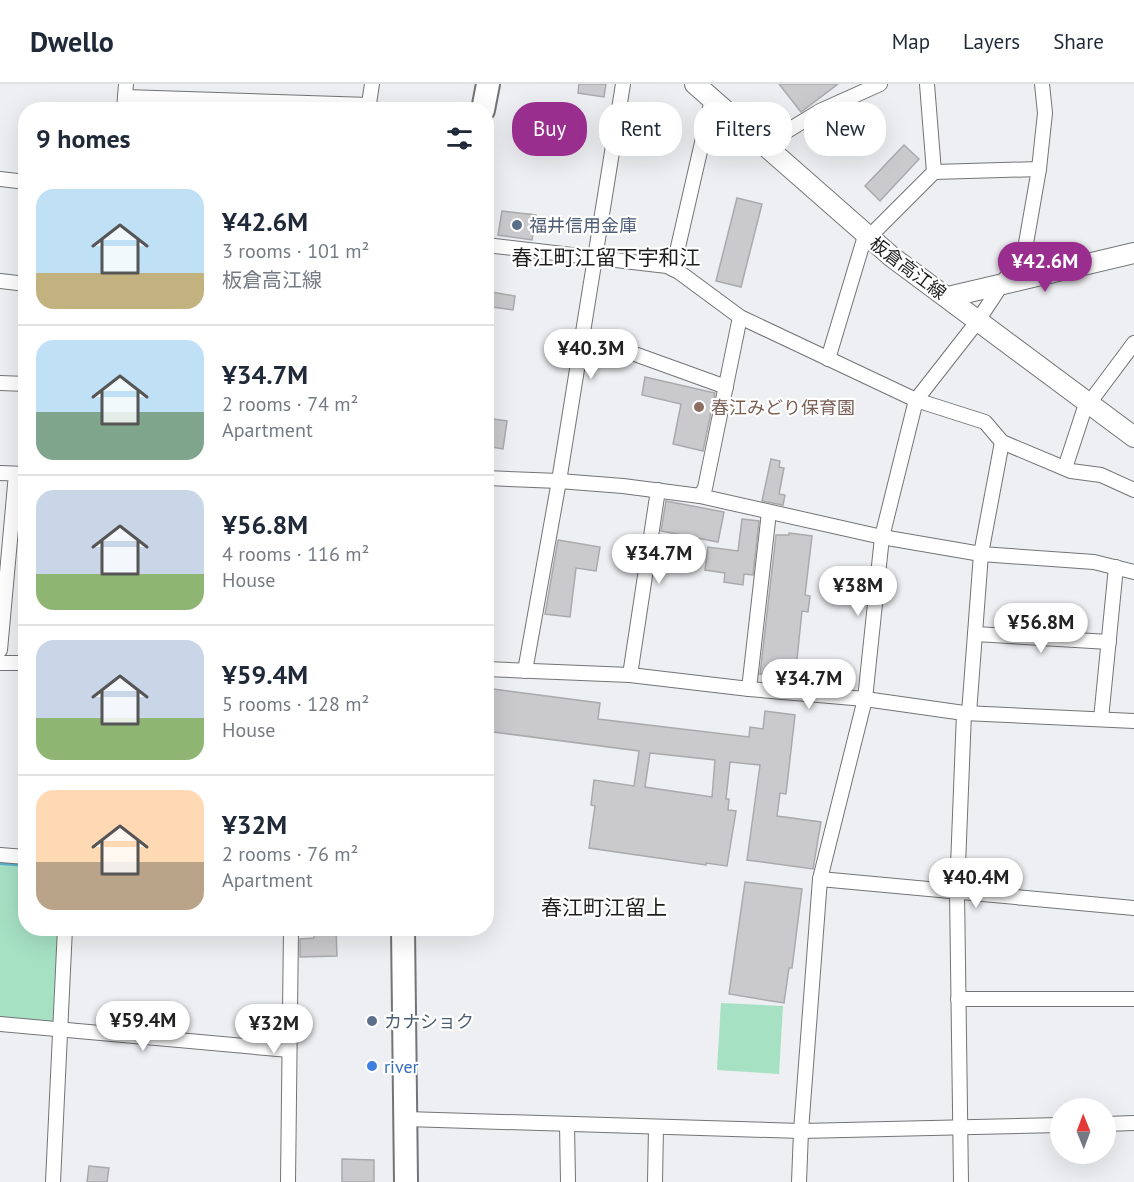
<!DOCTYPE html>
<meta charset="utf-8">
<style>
:root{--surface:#fff;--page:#f6f6f7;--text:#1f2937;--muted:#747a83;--line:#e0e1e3;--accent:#992e8f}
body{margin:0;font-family:"PT Sans","Noto Sans JP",sans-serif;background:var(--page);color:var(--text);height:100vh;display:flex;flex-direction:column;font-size:22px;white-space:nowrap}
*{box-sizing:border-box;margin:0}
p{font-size:20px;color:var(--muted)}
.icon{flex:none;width:33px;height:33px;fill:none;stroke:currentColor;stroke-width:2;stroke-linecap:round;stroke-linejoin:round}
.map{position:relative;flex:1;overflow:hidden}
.sheet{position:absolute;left:18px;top:18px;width:476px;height:834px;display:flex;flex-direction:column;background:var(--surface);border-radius:24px;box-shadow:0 6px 24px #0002}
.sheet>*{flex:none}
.guide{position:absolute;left:512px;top:18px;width:532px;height:54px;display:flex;gap:12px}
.needle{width:39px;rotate:359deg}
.buttons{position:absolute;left:1050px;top:1014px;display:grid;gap:12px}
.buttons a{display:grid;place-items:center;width:66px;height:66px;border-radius:50%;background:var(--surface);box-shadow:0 6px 24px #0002;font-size:30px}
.price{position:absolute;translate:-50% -51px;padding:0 14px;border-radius:21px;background:#fff;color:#222;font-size:20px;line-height:39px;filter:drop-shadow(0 2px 3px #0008)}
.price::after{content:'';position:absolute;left:50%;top:36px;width:18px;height:14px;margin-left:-9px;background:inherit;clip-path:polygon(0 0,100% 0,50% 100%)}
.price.on{background:var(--accent);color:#fff}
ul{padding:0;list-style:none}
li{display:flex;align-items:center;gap:18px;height:150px;padding:0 18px}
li+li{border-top:2px solid var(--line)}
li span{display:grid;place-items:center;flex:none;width:168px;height:120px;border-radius:18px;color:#555}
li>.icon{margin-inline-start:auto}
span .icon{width:72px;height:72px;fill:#fffc;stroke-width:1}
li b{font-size:26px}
h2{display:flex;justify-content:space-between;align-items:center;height:72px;padding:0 18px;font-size:26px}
.tag{padding:0 21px;border-radius:24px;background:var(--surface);box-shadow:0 6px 24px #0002;font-size:21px;line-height:54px}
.tag.on{background:var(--accent);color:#fff}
header{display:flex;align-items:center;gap:36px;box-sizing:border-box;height:84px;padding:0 30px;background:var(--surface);border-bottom:2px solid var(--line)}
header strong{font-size:28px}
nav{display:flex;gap:33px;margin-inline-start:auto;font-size:21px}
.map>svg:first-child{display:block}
</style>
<header>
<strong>Dwello</strong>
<nav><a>Map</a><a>Layers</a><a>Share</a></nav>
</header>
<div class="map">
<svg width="1134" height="1098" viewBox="0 0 1134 1098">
<rect width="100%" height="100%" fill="#eeeff2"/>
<g fill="#a6e1c4">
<path d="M0,771L25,773L26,844L65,845L60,945L0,940Z"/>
<path d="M721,919L783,922L779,990L717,986Z"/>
</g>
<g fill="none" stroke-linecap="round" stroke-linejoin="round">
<path stroke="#5bb2ce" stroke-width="4" d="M0,779L26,781"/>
</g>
<g fill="#cac9cc" stroke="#aaaaac" stroke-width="1.5" fill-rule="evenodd">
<path d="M579,0H606L604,13L578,9Z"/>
<path d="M779,0H838L801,28Z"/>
<path d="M904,61L919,75L880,117L865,102Z"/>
<path d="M737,114L762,120L741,203L716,197Z"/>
<path d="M502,127L536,131L532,156L498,151Z"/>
<path d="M486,207L515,212L513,226L486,222Z"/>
<path d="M645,293L715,309L703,367L673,360L681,320L642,311Z"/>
<path d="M486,334L507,337L503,365L486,362Z"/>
<path d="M771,375L780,377L779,383L784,384L779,410L785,411L783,421L762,417Z"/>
<path d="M666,417L724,428L718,458L661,447Z"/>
<path d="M742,435L759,437L753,491L744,490L743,501L724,498L725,489L705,486L708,463L738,467Z"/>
<path d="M789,449L812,452L805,511L810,512L808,528L802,527L795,594L760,590L776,451H789Z"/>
<path d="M558,456L600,463L596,487L576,484L570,533L545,530Z"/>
<path d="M486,604L600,619L598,635L749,653L750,643L763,645L765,627L795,631L786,710L780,709L777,732L821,738L813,785L747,776L760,681L730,678L726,715H729L728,726L736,727L727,782L706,779V781L589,764L595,722L591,721L594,696L634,702L639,667L486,647ZM650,669L715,676L712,713L645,703Z"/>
<path d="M745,798L802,805L792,884H789L784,919L729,910Z"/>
<path d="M314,844H336L337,872L300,873V855L314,854Z"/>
<path d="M342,1075L374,1076V1098H342Z"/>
<path d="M89,1082L109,1084L107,1098H87Z"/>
</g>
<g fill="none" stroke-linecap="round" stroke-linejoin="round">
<defs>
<g id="street">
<path d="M927,0L934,88"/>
<path d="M125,13L369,21"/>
<path d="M124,26L126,0"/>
<path d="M368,26L372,0"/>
<path d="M764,61L820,27L880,0"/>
<path d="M0,95L26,98"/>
<path d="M868,154L934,88L1039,85"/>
<path d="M486,161L667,182L679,188L740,233L916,316L985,338L1002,358L1071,387L1101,391L1134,406"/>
<path d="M673,185L712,15"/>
<path d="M0,197L26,200"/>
<path d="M582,251L726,303"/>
<path d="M828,275L865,152"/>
<path d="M0,299L26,300"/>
<path d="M1065,384L1084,326L1134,259"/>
<path d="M0,389L26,390"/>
<path d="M486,394L559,397L623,402L700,412L882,453L981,470L1094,478L1134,488"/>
<path d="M700,412L705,404L740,233"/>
<path d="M975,550L1109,558"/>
<path d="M0,566L16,390"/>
<path d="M0,579H26"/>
<path d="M486,585L630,591L749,605L865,615L964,629L1134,637"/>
<path d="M525,587L559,397L623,0"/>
<path d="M630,591L658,406"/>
<path d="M749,605L769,428"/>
<path d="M969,629L981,470L1002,358"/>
<path d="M1101,635L1116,483"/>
<path d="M0,771L26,773"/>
<path d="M820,795L1134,824"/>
<path d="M958,915H1134"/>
<path d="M0,940L289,966"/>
<path d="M406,1035L801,1047L1060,1041"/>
<path d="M567,1040L568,1098"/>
<path d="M1106,1040L1134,1039"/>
<path d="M53,1098L65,844"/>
<path d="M288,1098L291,844"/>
<path d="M655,1098L656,1043"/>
<path d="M799,1098L801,1047L820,795L865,615L882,453L916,316L977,238L1025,165L1039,85L1045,29L1042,0"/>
<path d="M961,1098L957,807L964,629"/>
</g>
<g id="secondary">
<path d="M695,0L892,173L1134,353"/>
<path d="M948,213L1134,169"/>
</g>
<g id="primary">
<path d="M483,26L488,0"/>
<path d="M403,844L406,1098"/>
</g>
</defs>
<use href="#street" stroke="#737476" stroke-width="16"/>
<use href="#secondary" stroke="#737476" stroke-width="22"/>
<use href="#primary" stroke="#737476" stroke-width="26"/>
<use href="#street" stroke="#fff" stroke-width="14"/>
<use href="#secondary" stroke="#fff" stroke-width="20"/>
<use href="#primary" stroke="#fff" stroke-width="22"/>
</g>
<g fill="#5c6f8a" stroke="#fff" stroke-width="2">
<circle cx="517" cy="141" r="6"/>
<circle cx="372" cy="937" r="6"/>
</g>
<circle fill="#8d6e63" stroke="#fff" stroke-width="2" cx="699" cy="323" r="6"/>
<circle fill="#3f7fe0" stroke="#fff" stroke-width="2" cx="372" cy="982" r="6"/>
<g text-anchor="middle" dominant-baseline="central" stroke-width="4.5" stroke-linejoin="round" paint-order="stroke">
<g font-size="18" fill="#4e5e75" stroke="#fff" text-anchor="start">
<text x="529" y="141">福井信用金庫</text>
<text x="384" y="937">カナショク</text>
</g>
<g font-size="18" fill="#1e1e1f" stroke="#fff">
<text transform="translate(908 184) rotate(37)">板倉高江線</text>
</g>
<g font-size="18" fill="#785e54" stroke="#fff" text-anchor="start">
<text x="711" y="323">春江みどり保育園</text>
</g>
<g font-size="18" fill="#366cbe" stroke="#fff" text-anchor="start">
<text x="384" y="982">river</text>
</g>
<g font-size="21" fill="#1e1e1f" stroke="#fff">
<text x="606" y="173">春江町江留下宇和江</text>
<text x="604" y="823">春江町江留上</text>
</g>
</g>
</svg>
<div class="buttons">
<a><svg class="needle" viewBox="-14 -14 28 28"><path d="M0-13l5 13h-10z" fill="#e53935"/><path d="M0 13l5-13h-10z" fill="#747a83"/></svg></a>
</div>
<b class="price on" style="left:1045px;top:209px">¥42.6M</b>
<b class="price" style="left:591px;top:296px">¥40.3M</b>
<b class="price" style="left:659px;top:501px">¥34.7M</b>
<b class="price" style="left:858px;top:533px">¥38M</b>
<b class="price" style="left:1041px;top:570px">¥56.8M</b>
<b class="price" style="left:809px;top:626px">¥34.7M</b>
<b class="price" style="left:976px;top:825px">¥40.4M</b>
<b class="price" style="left:143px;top:968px">¥59.4M</b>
<b class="price" style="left:274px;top:971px">¥32M</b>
<div class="guide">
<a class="tag on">Buy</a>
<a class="tag">Rent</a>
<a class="tag">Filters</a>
<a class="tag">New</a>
</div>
<section class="sheet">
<h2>9 homes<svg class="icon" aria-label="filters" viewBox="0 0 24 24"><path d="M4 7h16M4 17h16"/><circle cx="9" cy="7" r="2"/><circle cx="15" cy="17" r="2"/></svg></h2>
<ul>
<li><span style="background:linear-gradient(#bfe0f5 70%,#c2b280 0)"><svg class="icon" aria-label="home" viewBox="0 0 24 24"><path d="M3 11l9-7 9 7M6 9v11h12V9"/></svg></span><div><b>¥42.6M</b><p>3 rooms · 101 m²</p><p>板倉高江線</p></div></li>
<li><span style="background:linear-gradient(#bfe0f5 60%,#7fa58c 0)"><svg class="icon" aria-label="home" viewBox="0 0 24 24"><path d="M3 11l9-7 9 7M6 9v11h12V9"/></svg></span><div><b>¥34.7M</b><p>2 rooms · 74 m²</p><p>Apartment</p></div></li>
<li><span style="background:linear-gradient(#c9d6e8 70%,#8fb573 0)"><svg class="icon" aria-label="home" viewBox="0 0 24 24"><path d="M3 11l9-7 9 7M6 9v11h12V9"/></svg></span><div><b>¥56.8M</b><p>4 rooms · 116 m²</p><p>House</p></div></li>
<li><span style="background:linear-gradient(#c9d6e8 65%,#8fb573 0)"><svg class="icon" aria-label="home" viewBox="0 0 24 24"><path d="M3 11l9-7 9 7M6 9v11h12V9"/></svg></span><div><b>¥59.4M</b><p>5 rooms · 128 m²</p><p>House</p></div></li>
<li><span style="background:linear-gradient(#ffd9b3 60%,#b9a48a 0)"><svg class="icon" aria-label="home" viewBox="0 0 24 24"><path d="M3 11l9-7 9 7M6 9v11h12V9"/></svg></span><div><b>¥32M</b><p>2 rooms · 76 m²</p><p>Apartment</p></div></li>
</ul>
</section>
</div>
